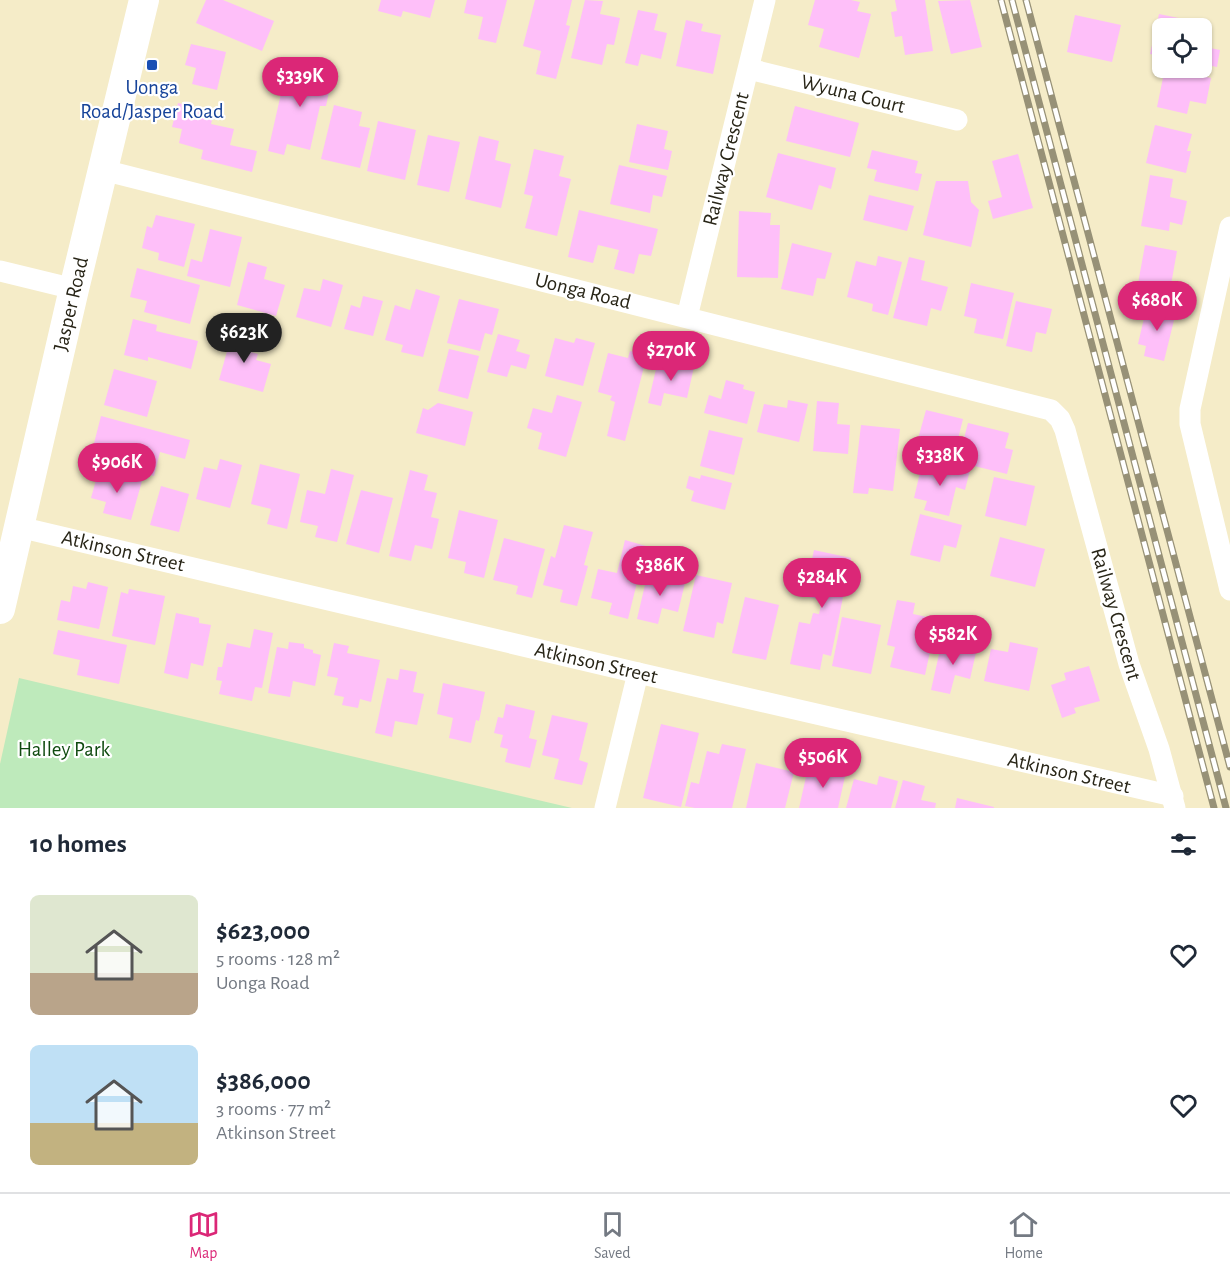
<!DOCTYPE html>
<meta charset="utf-8">
<style>
:root{--surface:#fff;--page:#f6f6f7;--text:#1f2937;--muted:#747a83;--line:#e0e1e3;--accent:#db2777}
body{margin:0;font-family:"Alegreya Sans",sans-serif;background:var(--page);color:var(--text);height:100vh;display:flex;flex-direction:column;font-size:22px;white-space:nowrap}
*{box-sizing:border-box;margin:0}
p{font-size:20px;color:var(--muted)}
.icon{flex:none;width:33px;height:33px;fill:none;stroke:currentColor;stroke-width:2;stroke-linecap:round;stroke-linejoin:round}
.map{position:relative;height:808px;overflow:hidden}
.panel{display:flex;flex-direction:column;background:var(--surface);flex:1}
.panel>*{flex:none}
.controls{position:absolute;left:1152px;top:18px;display:grid;gap:12px}
.controls a{display:grid;place-items:center;width:60px;height:60px;border-radius:9px;background:var(--surface);box-shadow:0 2px 4px #0004;font-size:30px}
.price{position:absolute;translate:-50% -51px;padding:0 14px;border-radius:21px;background:var(--accent);color:#fff;font-size:20px;line-height:39px;filter:drop-shadow(0 2px 3px #0008)}
.price::after{content:'';position:absolute;left:50%;top:36px;width:18px;height:14px;margin-left:-9px;background:inherit;clip-path:polygon(0 0,100% 0,50% 100%)}
.price.on{background:#222;color:#fff}
ul{padding:0;list-style:none}
li{display:flex;align-items:center;gap:18px;height:150px;padding:0 30px}
li span{display:grid;place-items:center;flex:none;width:168px;height:120px;border-radius:9px;color:#555}
li>.icon{margin-inline-start:auto}
span .icon{width:72px;height:72px;fill:#fffc;stroke-width:1}
li b{font-size:26px}
h2{display:flex;justify-content:space-between;align-items:center;height:72px;padding:0 30px;font-size:26px}
.dock{display:flex;justify-content:space-around;align-items:center;height:84px;border-top:2px solid var(--line);background:var(--surface);font-size:16px;color:var(--muted)}
.dock a{display:grid;justify-items:center;gap:3px}
.dock .on{color:var(--accent)}
.map>svg:first-child{display:block}
</style>
<div class="map">
<svg width="1230" height="808" viewBox="0 0 1230 808">
<rect width="100%" height="100%" fill="#f5ecc8"/>
<path fill="#beeabb" d="M19,678L572,808H0V764Z"/>
<g fill="#febff9">
<path d="M206,0H223L274,21L262,51L196,23Z"/>
<path d="M381,0H435L430,18L403,11L401,17L378,11Z"/>
<path d="M467,0H507L496,43L478,39L483,17L464,13Z"/>
<path d="M535,0H572L566,25L570,26L556,79L536,74L541,51L523,46Z"/>
<path d="M585,0L603,1L600,14L620,18L614,45L607,44L602,65L571,58Z"/>
<path d="M815,0H851L860,2L857,11L871,14L859,58L819,47L824,29L808,25Z"/>
<path d="M895,0H925L933,51L905,55L902,36L895,37L891,12L897,11Z"/>
<path d="M970,0L982,47L951,54L938,1Z"/>
<path d="M638,10L658,14L654,30L667,33L661,59L641,54L638,66L625,63Z"/>
<path d="M1159,14L1203,23L1202,28H1162V56L1150,54Z"/>
<path d="M1075,15L1121,25L1112,62L1067,52Z"/>
<path d="M686,20L703,24L701,31L721,35L713,74L676,66Z"/>
<path d="M1202,39L1212,42L1210,48L1220,50L1217,67L1202,64Z"/>
<path d="M191,44L226,52L217,90L192,84L196,68L185,65Z"/>
<path d="M319,64L334,68L326,106H320L310,150L287,144L284,155L268,151L287,67L317,74Z"/>
<path d="M1165,68L1211,78L1206,104L1190,101L1187,114L1157,107Z"/>
<path d="M178,103L214,112L211,124L234,129L230,145L257,151L252,172L201,159L203,150L179,143L182,129L172,127Z"/>
<path d="M334,105L362,112L359,126L370,128L360,168L321,159Z"/>
<path d="M795,106L859,123L850,157L786,141Z"/>
<path d="M378,121L416,130L405,180L367,171Z"/>
<path d="M637,124L668,131L664,149L672,151L668,170L629,162Z"/>
<path d="M1155,125L1192,134L1187,151H1191L1186,173L1146,163Z"/>
<path d="M428,135L460,142L449,192L417,185Z"/>
<path d="M479,136L499,141L495,160L511,164L501,208L465,199Z"/>
<path d="M534,149L564,156L559,176L571,179L557,236L525,228L533,196L524,194Z"/>
<path d="M872,150L918,161L915,173L922,174L918,191L874,181L877,170L867,168Z"/>
<path d="M778,153L836,168L831,189L819,185L812,210L766,197Z"/>
<path d="M1018,154L1033,208L993,219L988,201L1002,197L992,161Z"/>
<path d="M619,165L667,176L662,197L653,195L650,213L610,204Z"/>
<path d="M1150,175L1173,179L1170,197L1187,201L1182,225L1170,222L1169,231L1141,226Z"/>
<path d="M936,181H968L971,202L979,210L971,247L923,235Z"/>
<path d="M869,195L914,206L907,231L863,220Z"/>
<path d="M579,210L658,229L651,256L639,254L634,274L614,269L619,250L598,245L593,263L568,257Z"/>
<path d="M739,211L771,213L770,225H780L778,278L737,277Z"/>
<path d="M156,215L195,224L184,267L158,260L159,253L142,248L147,226L152,228Z"/>
<path d="M210,229L242,237L230,287L187,276L191,259L202,262Z"/>
<path d="M792,243L832,253L825,279L817,278L813,296L781,289Z"/>
<path d="M1145,245L1177,251L1169,296L1137,289Z"/>
<path d="M878,256L902,262L888,315L872,311L873,304L847,297L856,261L876,266Z"/>
<path d="M909,257L925,261L921,280L948,287L941,311L931,308L927,326L893,318Z"/>
<path d="M248,262L267,267L264,279L285,285L276,316L237,305Z"/>
<path d="M137,268L200,285L190,324L144,312L147,301L130,297Z"/>
<path d="M323,279L343,285L331,327L296,317L304,288L320,291Z"/>
<path d="M971,283L1014,293L1003,339L974,333L977,319L964,316Z"/>
<path d="M416,289L440,296L423,357L401,352L403,345L385,340L395,305L410,310Z"/>
<path d="M363,296L383,301L373,336L344,329L351,305L360,308Z"/>
<path d="M459,299L499,309L492,335L485,333L480,351L447,343Z"/>
<path d="M1016,301L1052,309L1046,334L1036,332L1032,352L1006,346Z"/>
<path d="M1147,305L1176,312L1164,361L1144,356L1146,346L1138,344Z"/>
<path d="M133,319L157,325L156,331L198,341L191,369L148,357V361L124,355Z"/>
<path d="M233,330L256,337L251,352L258,354L256,360L271,364L263,392L219,380Z"/>
<path d="M498,334L520,340L516,351L530,355L526,369L511,365L507,377L487,372Z"/>
<path d="M555,338L574,343L576,338L595,343L583,386L545,376Z"/>
<path d="M449,349L479,356L468,399L438,391Z"/>
<path d="M630,351L647,355L625,441L607,436L615,402L610,400L612,396L598,392L608,353L628,358Z"/>
<path d="M671,362L694,367L687,398L664,393L661,406L648,403L657,365L669,368Z"/>
<path d="M114,369L157,381L147,417L104,405Z"/>
<path d="M726,380L744,385L743,389L755,392L747,424L704,413L709,395L721,399Z"/>
<path d="M557,395L582,402L566,457L538,449L542,433L527,428L533,408L552,413Z"/>
<path d="M788,400L808,404L799,442L757,432L764,404L787,408Z"/>
<path d="M817,401L839,403L837,424L850,425L848,454L813,451Z"/>
<path d="M438,403L473,412L465,446L416,433L423,408L428,410Z"/>
<path d="M926,410L963,419L954,455L916,446Z"/>
<path d="M101,416L190,440L185,459L160,452L154,476L121,467L123,459L92,451Z"/>
<path d="M968,423L1009,433L1005,448L1013,450L1007,474L966,464L970,448L962,446Z"/>
<path d="M861,425L900,429L893,491L869,488L868,494L853,493Z"/>
<path d="M709,430L743,438L734,475L700,466Z"/>
<path d="M220,459L242,465L230,508L196,499L204,467L217,470Z"/>
<path d="M260,464L300,474L287,529L267,524L271,509L251,504Z"/>
<path d="M922,464L949,470L950,465L970,470L965,490L956,487L949,516L924,510L927,501L914,498Z"/>
<path d="M99,469L142,481L131,520L103,513L106,502L91,498Z"/>
<path d="M331,469L354,475L337,542L315,537L318,526L300,522L307,490L325,494Z"/>
<path d="M410,470L428,475L424,490L437,493L431,517L439,519L432,549L415,545L411,561L389,556Z"/>
<path d="M701,475L732,483L725,510L691,501L694,491L686,488L689,476L700,479Z"/>
<path d="M994,477L1035,486L1026,526L985,516Z"/>
<path d="M161,486L189,494L179,532L150,525Z"/>
<path d="M361,490L393,498L379,553L346,544Z"/>
<path d="M459,510L498,520L484,578L464,573L466,562L448,558Z"/>
<path d="M920,514L962,525L956,548L944,545L940,562L910,555Z"/>
<path d="M564,525L593,532L584,565L588,566L577,606L560,602L563,590L543,585L551,556L555,558Z"/>
<path d="M1000,537L1045,549L1035,587L990,576Z"/>
<path d="M504,538L545,549L532,598L516,594L518,586L493,580Z"/>
<path d="M625,540L646,546L628,619L609,614L612,603L591,598L598,569L617,573Z"/>
<path d="M814,550L851,558L831,656L823,654L820,670L790,664L799,622L810,624L813,613L819,614L822,600L804,596Z"/>
<path d="M648,572L668,576L667,579L685,583L678,612L662,608L658,624L637,619Z"/>
<path d="M696,575L732,583L723,624L717,622L714,638L683,631Z"/>
<path d="M88,582L108,587L99,629L57,620L61,600L70,602L73,586L86,589Z"/>
<path d="M129,589L165,596L155,645L112,636L121,592L128,594Z"/>
<path d="M745,597L779,605L766,660L732,653Z"/>
<path d="M897,600L915,603L913,614L937,619L925,675L890,667L895,647L887,645Z"/>
<path d="M176,613L199,618V623L211,625L203,666L191,663L188,679L164,673Z"/>
<path d="M842,617L881,625L871,674L832,666Z"/>
<path d="M254,629L273,633L262,688L255,687L252,701L219,694L222,681L216,680L218,667H222L227,643L250,648Z"/>
<path d="M58,630L127,645L119,684L77,675L80,660L53,654Z"/>
<path d="M942,641L977,648L970,679L955,675L950,694L931,690Z"/>
<path d="M289,642L304,644V648L313,650V653L321,655L315,686L293,681L290,697L268,693L277,647L288,649Z"/>
<path d="M1010,642L1038,648L1029,691L984,681L991,649L1008,652Z"/>
<path d="M334,643L349,646L347,653L380,660L371,702L360,699L358,708L342,705L344,697L334,695L338,678L327,676Z"/>
<path d="M1089,666L1100,701L1074,708L1076,713L1062,718L1051,685L1066,680L1064,673Z"/>
<path d="M400,669L417,672L413,692L424,694L417,725L395,721L392,737L375,733L387,678L398,680Z"/>
<path d="M443,683L485,692L479,721L476,720L471,743L449,738L453,718L437,714Z"/>
<path d="M506,704L535,711L529,738L537,740L530,768L505,762L508,749L500,747L503,735L494,733L498,717L503,718Z"/>
<path d="M552,715L588,723L579,760L588,763L582,785L554,779L559,759L542,755Z"/>
<path d="M661,724L699,733L681,807L643,798Z"/>
<path d="M722,744L746,749L732,808H695L685,806L691,782L699,784L707,751L719,754Z"/>
<path d="M756,763L794,772L785,808H746Z"/>
<path d="M823,767L846,772L838,808H799L808,768L822,771Z"/>
<path d="M879,776L898,781L891,808H846L854,779L877,785Z"/>
<path d="M903,780L925,786L921,800L936,803L935,808H895Z"/>
<path d="M957,798L994,807V808H955Z"/>
</g>
<g fill="none" stroke-linecap="round" stroke-linejoin="round">
<g stroke="#fff" stroke-width="21">
<path d="M749,69L957,120"/>
<path d="M103,170L1051,410L1060,419L1065,430L1129,664L1159,749L1175,808"/>
<path d="M1230,227L1190,409V424L1230,590"/>
<path d="M0,271L74,289"/>
<path d="M687,317L765,0"/>
<path d="M19,527L638,673L1173,796"/>
<path d="M605,808L638,673"/>
</g>
<path stroke="#fff" stroke-width="30" d="M0,609L74,289L144,0"/>
<defs>
<g id="rail">
<path d="M1001,0L1214,808"/>
<path d="M1012,0L1226,808"/>
<path d="M1026,0L1230,767"/>
</g>
</defs>
<use href="#rail" stroke="#979177" stroke-width="7"/>
<use href="#rail" stroke="#fff" stroke-width="4.5" stroke-dasharray="14" stroke-linecap="butt"/>
</g>
<rect fill="#1a4fb4" stroke="#fff" stroke-width="2" x="146" y="59" width="12" height="12" rx="3"/>
<g text-anchor="middle" dominant-baseline="central" stroke-width="4.5" stroke-linejoin="round" paint-order="stroke">
<g font-size="21" fill="#164399" stroke="#fff">
<text x="152" y="87">Uonga<tspan x="152" dy="24">Road/Jasper Road</tspan></text>
</g>
<g font-size="21" fill="#282517" stroke="#fff">
<text transform="translate(853 94) rotate(14)">Wyuna Court</text>
<text transform="translate(726 159) rotate(-76)">Railway Crescent</text>
<text transform="translate(583 291) rotate(14)">Uonga Road</text>
<text transform="translate(71 304) rotate(-77)">Jasper Road</text>
<text transform="translate(123 551) rotate(13)">Atkinson Street</text>
<text transform="translate(1116 614) rotate(74)">Railway Crescent</text>
<text transform="translate(596 663) rotate(13)">Atkinson Street</text>
<text transform="translate(1069 773) rotate(13)">Atkinson Street</text>
</g>
<g font-size="21" fill="#104b10" stroke="#fff">
<text x="64" y="749">Halley Park</text>
</g>
</g>
</svg>
<div class="controls">
<a><svg class="icon" aria-label="locate" viewBox="0 0 24 24"><circle cx="12" cy="12" r="6"/><path d="M12 2v4M12 18v4M2 12h4M18 12h4"/></svg></a>
</div>
<b class="price" style="left:300px;top:108px">$339K</b>
<b class="price" style="left:1157px;top:332px">$680K</b>
<b class="price on" style="left:244px;top:364px">$623K</b>
<b class="price" style="left:671px;top:382px">$270K</b>
<b class="price" style="left:940px;top:487px">$338K</b>
<b class="price" style="left:117px;top:494px">$906K</b>
<b class="price" style="left:660px;top:597px">$386K</b>
<b class="price" style="left:822px;top:609px">$284K</b>
<b class="price" style="left:953px;top:666px">$582K</b>
<b class="price" style="left:823px;top:789px">$506K</b>
</div>
<section class="panel">
<h2>10 homes<svg class="icon" aria-label="filters" viewBox="0 0 24 24"><path d="M4 7h16M4 17h16"/><circle cx="9" cy="7" r="2"/><circle cx="15" cy="17" r="2"/></svg></h2>
<ul>
<li><span style="background:linear-gradient(#dfe7d0 65%,#b9a48a 0)"><svg class="icon" aria-label="home" viewBox="0 0 24 24"><path d="M3 11l9-7 9 7M6 9v11h12V9"/></svg></span><div><b>$623,000</b><p>5 rooms · 128 m²</p><p>Uonga Road</p></div><svg class="icon" aria-label="heart" viewBox="0 0 24 24"><path d="M12 20l-8-8c-3-5 5-10 8-4 3-6 11-1 8 4z"/></svg></li>
<li><span style="background:linear-gradient(#bfe0f5 65%,#c2b280 0)"><svg class="icon" aria-label="home" viewBox="0 0 24 24"><path d="M3 11l9-7 9 7M6 9v11h12V9"/></svg></span><div><b>$386,000</b><p>3 rooms · 77 m²</p><p>Atkinson Street</p></div><svg class="icon" aria-label="heart" viewBox="0 0 24 24"><path d="M12 20l-8-8c-3-5 5-10 8-4 3-6 11-1 8 4z"/></svg></li>
</ul>
</section>
<nav class="dock">
<a class="on"><svg class="icon" aria-label="map" viewBox="0 0 24 24"><path d="M3 6l6-2 6 2 6-2v14l-6 2-6-2-6 2zM9 4v14M15 6v14"/></svg>Map</a>
<a><svg class="icon" aria-label="saved" viewBox="0 0 24 24"><path d="M7 4h10v16l-5-4-5 4z"/></svg>Saved</a>
<a><svg class="icon" aria-label="home" viewBox="0 0 24 24"><path d="M3 11l9-7 9 7M6 9v11h12V9"/></svg>Home</a>
</nav>
